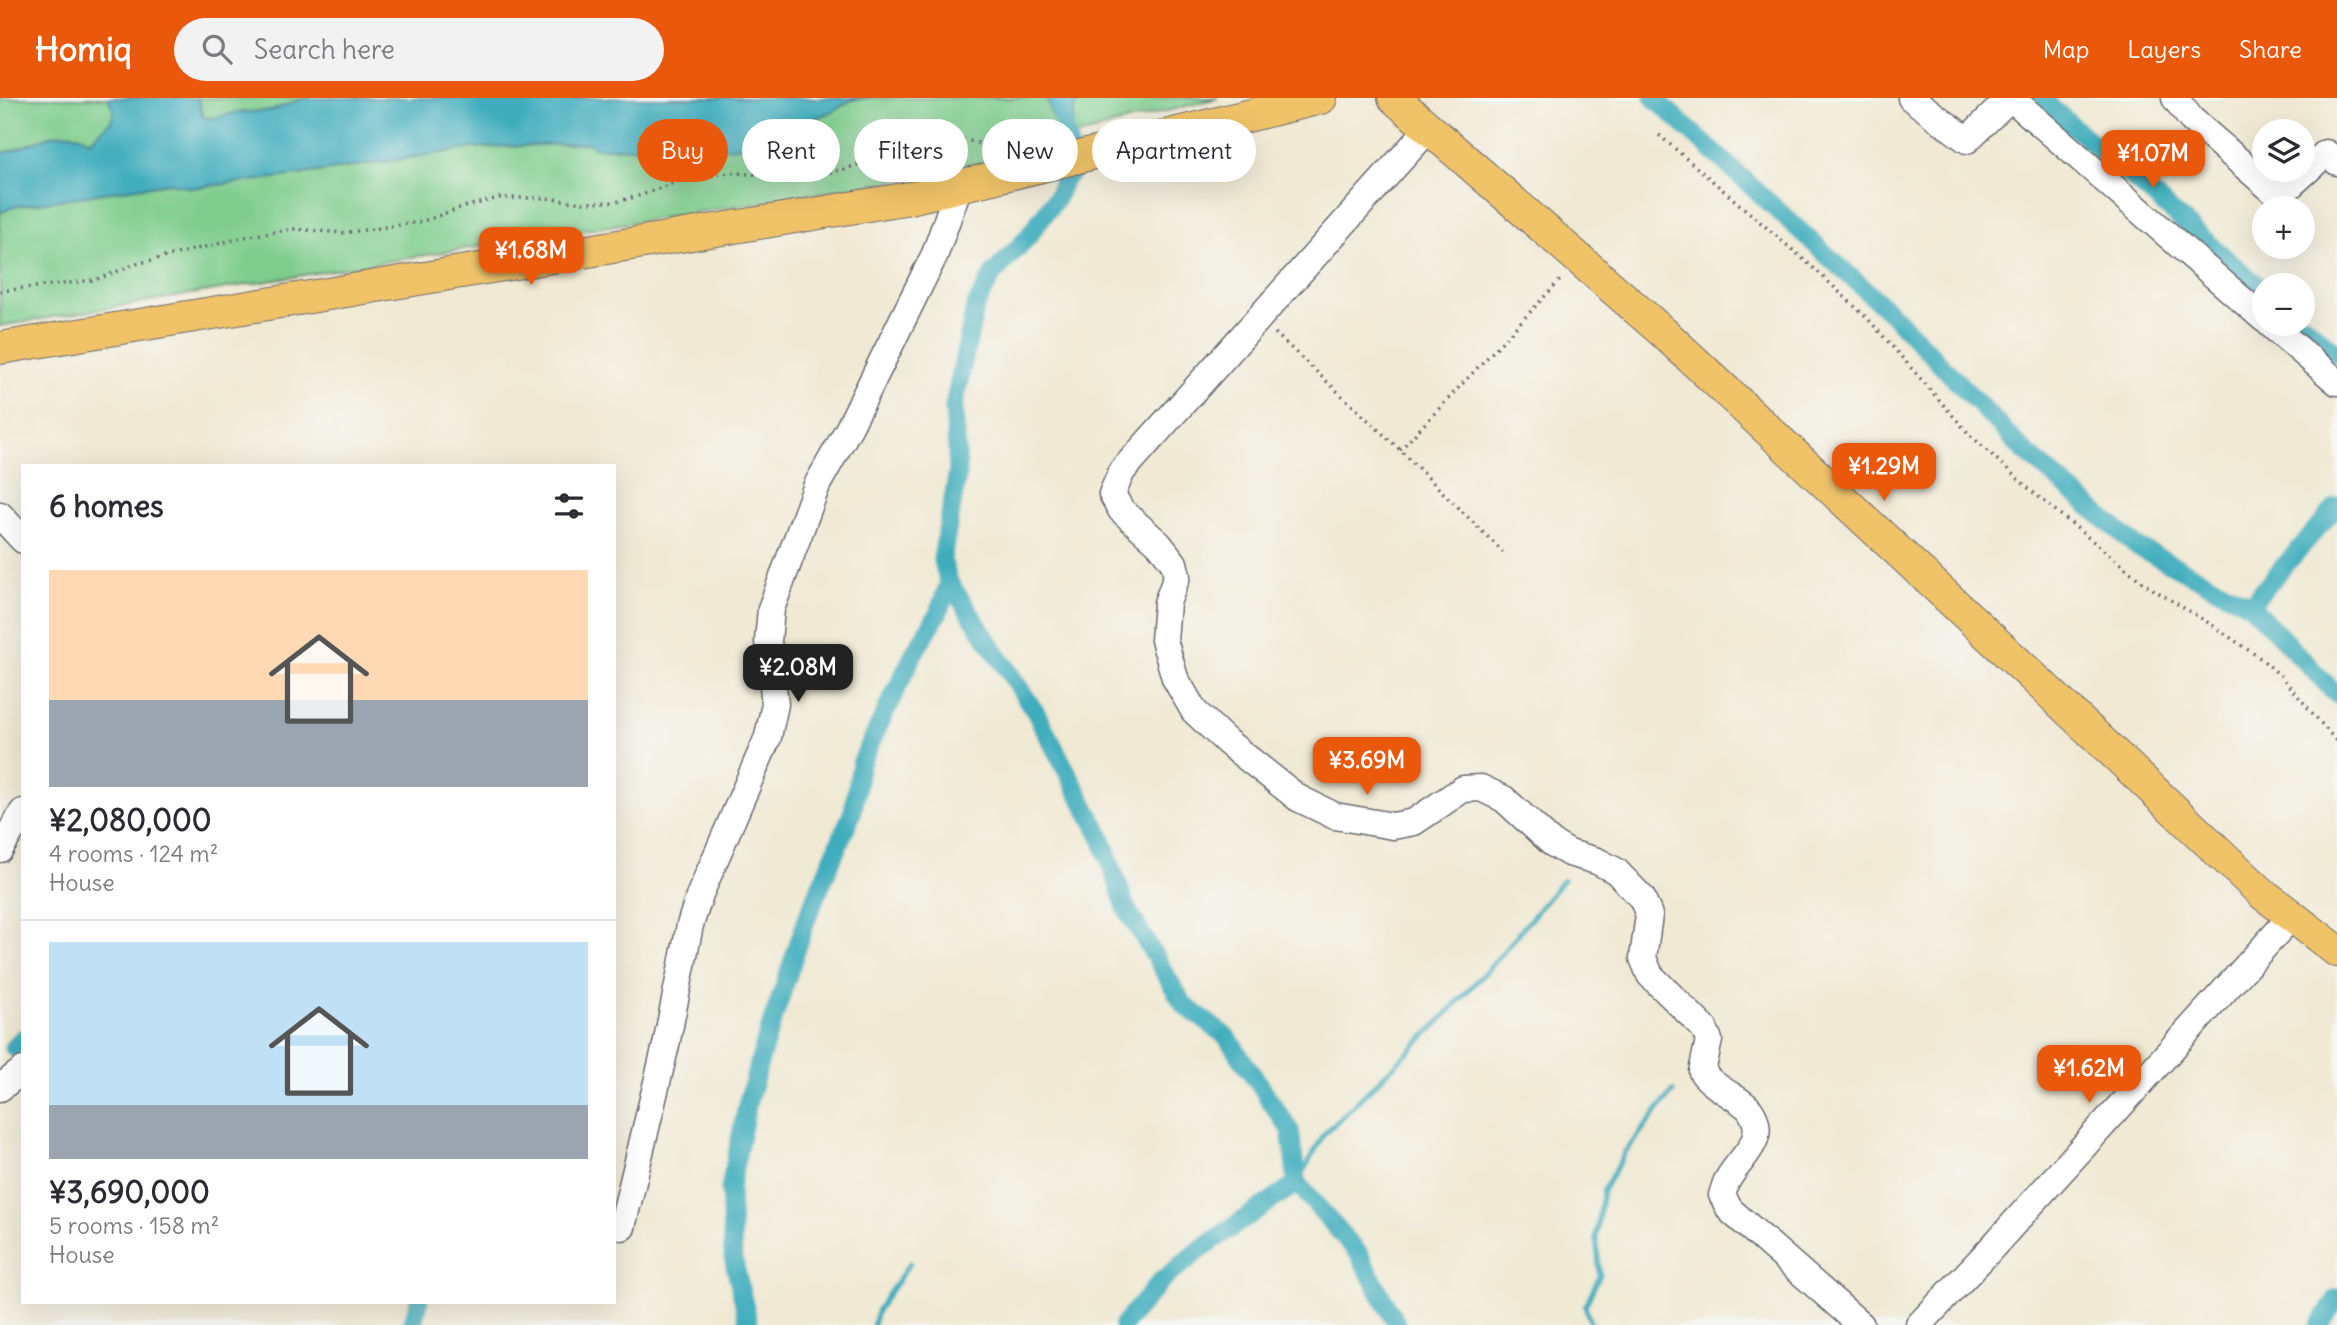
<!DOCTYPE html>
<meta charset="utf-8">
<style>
:root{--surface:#fff;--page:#f2f2f3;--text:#2b2b33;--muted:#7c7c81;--line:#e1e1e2;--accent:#ea580c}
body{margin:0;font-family:Delius,sans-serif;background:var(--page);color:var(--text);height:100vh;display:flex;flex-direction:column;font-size:26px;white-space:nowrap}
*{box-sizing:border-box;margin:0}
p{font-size:23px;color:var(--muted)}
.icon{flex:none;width:38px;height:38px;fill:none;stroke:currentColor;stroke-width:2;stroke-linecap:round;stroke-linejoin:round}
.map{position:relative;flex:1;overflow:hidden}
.drawer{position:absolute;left:21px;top:366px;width:595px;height:840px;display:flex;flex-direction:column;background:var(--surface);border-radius:0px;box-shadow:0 7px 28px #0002}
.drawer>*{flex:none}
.hud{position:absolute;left:637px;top:21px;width:665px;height:63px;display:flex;gap:14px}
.buttons{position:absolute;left:2252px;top:21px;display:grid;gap:14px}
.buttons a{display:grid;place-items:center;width:63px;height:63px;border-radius:50%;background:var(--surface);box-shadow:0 7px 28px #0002;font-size:35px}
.price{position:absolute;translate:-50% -60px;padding:0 16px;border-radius:14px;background:var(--accent);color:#fff;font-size:23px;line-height:46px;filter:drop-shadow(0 2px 4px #0008)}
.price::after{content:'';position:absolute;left:50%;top:42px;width:21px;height:16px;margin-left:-10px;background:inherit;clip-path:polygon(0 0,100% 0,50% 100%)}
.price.current{background:#222;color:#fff}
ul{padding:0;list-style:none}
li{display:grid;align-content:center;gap:14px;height:371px;padding:0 28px}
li+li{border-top:2px solid var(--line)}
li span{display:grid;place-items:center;height:217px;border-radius:0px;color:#555}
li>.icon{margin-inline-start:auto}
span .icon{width:126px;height:126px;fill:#fffc;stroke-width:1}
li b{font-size:30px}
h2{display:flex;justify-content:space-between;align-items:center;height:84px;padding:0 28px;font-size:30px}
.tag{padding:0 24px;border-radius:32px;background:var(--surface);box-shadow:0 7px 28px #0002;font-size:24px;line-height:63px}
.tag.current{background:var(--accent);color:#fff}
header{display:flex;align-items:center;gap:42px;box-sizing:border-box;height:98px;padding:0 35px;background:var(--accent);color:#fff}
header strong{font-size:33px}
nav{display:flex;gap:38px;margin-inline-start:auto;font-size:24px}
.search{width:490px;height:63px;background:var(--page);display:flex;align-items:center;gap:18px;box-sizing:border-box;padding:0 24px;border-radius:38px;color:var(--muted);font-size:26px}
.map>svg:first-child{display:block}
</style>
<header>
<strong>Homiq</strong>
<div class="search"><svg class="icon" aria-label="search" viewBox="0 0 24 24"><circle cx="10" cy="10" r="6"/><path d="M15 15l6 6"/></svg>Search here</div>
<nav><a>Map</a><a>Layers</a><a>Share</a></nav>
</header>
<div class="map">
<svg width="2337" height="1227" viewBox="0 0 2337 1227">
<rect width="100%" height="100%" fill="#f6f6f2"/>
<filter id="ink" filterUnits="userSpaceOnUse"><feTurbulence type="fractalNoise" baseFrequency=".0143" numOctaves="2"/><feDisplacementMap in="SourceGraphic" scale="14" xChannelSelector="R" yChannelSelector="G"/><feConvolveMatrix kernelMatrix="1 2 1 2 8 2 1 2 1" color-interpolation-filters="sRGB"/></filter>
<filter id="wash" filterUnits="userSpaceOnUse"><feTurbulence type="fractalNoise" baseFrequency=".00686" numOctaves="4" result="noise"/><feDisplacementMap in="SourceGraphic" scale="28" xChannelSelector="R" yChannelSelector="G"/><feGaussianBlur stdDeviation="1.57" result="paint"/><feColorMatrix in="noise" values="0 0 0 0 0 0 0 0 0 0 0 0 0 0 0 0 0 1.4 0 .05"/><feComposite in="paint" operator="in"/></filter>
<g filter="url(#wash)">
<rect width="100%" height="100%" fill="#f0e9d3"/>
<path fill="#7fcd8d" stroke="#507864" stroke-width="2" d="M0,0H1218L1116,26L977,70L382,164L0,228Z"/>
<g fill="#3fadbd" stroke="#30687c" stroke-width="2">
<path d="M108,0H198L203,19L214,20L237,14L271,13L304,0H873L852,2L834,13L799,26L767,45L726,50H596L588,45L474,50L291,78L192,90L169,85L13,109L0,115V55C31,52 56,22 90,43L111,23L114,14Z"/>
<path d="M1047,0H1080L1074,10V22L1055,26Z"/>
</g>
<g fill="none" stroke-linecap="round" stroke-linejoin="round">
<g stroke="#3fadbd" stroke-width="5">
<path d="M1297,1085L1324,1036L1436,927L1495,864L1563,782"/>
<path d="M873,1227L878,1211L910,1165"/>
<path d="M1591,1227L1585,1208L1600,1177L1596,1140L1603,1093L1625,1054L1673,993"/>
</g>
<g stroke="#3fadbd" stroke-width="19">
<path d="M1058,0L1074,72L1064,80L1057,99L1028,139L993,176L975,209L954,308L958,373L942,461L949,484L1036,615L1101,738L1126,810L1184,907L1227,939L1290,1032L1297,1085"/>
<path d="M1654,0L1894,218L2021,350L2136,448L2250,507L2337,597"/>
<path d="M2040,0L2264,193"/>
<path d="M2303,226L2337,255"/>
<path d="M2250,507L2337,408"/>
<path d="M14,949L23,940"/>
<path d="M412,1227L419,1204"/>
<path d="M749,1227L733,1159L730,1090L748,1003L764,948L808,817L853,713L861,665L914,555L938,516L949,484"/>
<path d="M1123,1227L1161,1183L1202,1150L1297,1085L1359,1156L1397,1227"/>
<path d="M2319,1227L2337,1200"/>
</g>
</g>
</g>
<g filter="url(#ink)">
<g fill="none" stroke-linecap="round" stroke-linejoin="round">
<defs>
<g id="minor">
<path d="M1911,0L1967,42L2010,0"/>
<path d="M2011,0L2264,221"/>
<path d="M2175,0L2191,21L2279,98L2326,55L2337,64"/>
<path d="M1429,30L1122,373L1112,396L1121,412L1159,446L1174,465L1177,478L1167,505L1164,542L1175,580L1194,613L1227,644L1298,700L1335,718L1393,728L1414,724L1463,691L1481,690L1504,701L1552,745L1569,755L1597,763L1616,773L1642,800L1649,817L1643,860L1650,877L1704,930L1709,942L1702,974C1714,991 1741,1000 1750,1012C1770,1041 1740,1059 1728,1081C1725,1085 1724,1092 1722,1097L1730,1112L1861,1227"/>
<path d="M2270,226L2337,284"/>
<path d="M0,417L23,442"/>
<path d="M0,751L23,714"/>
<path d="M0,990L23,972"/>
<path d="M622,1129L666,947L690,827L700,796L768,639L775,606L768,543L771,511L817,387L849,330L935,156L959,88"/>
<path d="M1919,1227L1987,1155L2292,818"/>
</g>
<g id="major">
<path d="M1394,0L1664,235L2031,577L2262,795L2337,853"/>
<path d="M0,250L910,100L1321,0"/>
</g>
</defs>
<use href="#minor" stroke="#6a6870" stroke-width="29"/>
<use href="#major" stroke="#6a6870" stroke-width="34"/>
<g stroke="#6a6870" stroke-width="3.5" stroke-dasharray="2 5" stroke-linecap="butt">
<path d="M1659,37L1817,173L1869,222L1969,336L2028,390L2146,487L2212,527L2260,560L2281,578L2337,644"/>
<path d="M0,193L95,182L136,166L249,138L295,131L343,135L421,124L460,110L499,100H546L582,105L616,104L642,97L684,81L730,75L810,79L845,71L875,61L905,45L953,39L991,48L997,55"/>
<path d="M1275,235L1400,352L1503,454"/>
<path d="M1400,352L1563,179"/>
</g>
<use href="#minor" stroke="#fff" stroke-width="26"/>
<use href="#major" stroke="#f0c369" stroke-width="32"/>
</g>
</g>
</svg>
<div class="buttons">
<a><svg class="icon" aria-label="layers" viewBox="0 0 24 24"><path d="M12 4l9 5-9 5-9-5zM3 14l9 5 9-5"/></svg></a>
<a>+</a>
<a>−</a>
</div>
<b class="price" style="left:2153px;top:92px">¥1.07M</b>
<b class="price" style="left:531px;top:189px">¥1.68M</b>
<b class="price" style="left:1884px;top:405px">¥1.29M</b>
<b class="price current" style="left:798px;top:606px">¥2.08M</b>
<b class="price" style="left:1367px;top:699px">¥3.69M</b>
<b class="price" style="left:2089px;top:1007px">¥1.62M</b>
<div class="hud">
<a class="tag current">Buy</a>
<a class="tag">Rent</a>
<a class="tag">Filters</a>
<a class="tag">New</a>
<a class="tag">Apartment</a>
</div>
<section class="drawer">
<h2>6 homes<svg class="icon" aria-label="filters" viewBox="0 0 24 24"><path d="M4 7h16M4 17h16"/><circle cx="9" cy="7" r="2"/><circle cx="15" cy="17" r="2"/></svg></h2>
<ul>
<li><span style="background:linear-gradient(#ffd9b3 60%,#9aa5b1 0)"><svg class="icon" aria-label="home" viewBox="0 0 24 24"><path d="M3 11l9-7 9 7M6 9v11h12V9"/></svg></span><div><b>¥2,080,000</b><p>4 rooms · 124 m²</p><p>House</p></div></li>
<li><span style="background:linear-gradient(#bfe0f5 75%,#9aa5b1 0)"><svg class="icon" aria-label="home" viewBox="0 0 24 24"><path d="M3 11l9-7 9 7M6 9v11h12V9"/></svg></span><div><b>¥3,690,000</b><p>5 rooms · 158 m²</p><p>House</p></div></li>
</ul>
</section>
</div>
